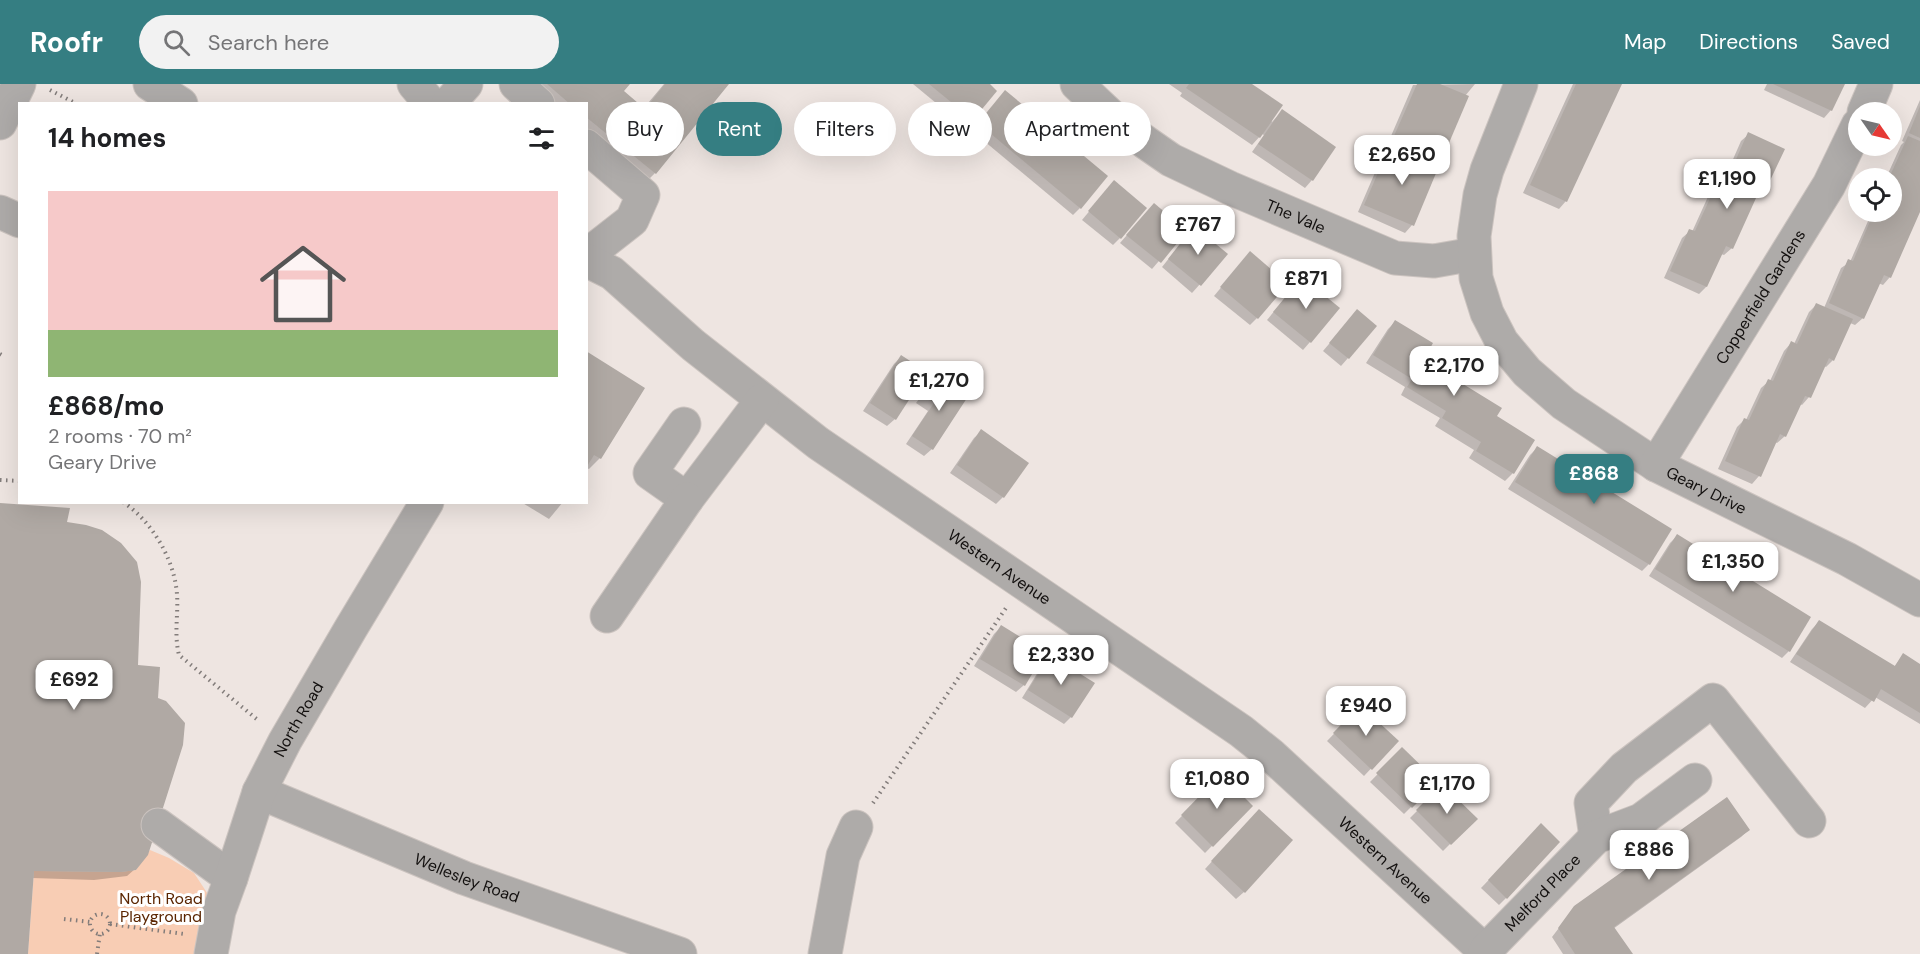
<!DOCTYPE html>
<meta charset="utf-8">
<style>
:root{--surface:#fff;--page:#f2f2f2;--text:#202124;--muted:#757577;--accent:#357e82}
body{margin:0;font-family:"DM Sans",sans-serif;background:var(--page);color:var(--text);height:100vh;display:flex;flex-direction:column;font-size:22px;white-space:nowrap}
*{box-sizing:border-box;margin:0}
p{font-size:20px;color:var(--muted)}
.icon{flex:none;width:33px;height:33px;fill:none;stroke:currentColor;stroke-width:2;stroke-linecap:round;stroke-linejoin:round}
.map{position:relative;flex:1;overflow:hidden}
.side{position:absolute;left:18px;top:18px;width:570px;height:402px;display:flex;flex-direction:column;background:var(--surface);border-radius:0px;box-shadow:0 6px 24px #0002}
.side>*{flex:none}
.banner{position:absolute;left:606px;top:18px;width:570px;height:54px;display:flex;gap:12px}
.needle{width:39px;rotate:124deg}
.controls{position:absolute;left:1848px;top:18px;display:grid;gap:12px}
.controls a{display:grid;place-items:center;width:54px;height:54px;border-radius:50%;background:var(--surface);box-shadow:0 6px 24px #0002;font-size:30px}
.price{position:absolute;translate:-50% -51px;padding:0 14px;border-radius:12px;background:#fff;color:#222;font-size:20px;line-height:39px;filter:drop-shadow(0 2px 3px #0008)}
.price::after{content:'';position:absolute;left:50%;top:36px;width:18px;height:14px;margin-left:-9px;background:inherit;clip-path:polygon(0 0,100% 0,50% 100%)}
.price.on{background:var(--accent);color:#fff}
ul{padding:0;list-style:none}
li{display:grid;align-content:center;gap:12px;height:318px;padding:0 30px}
li span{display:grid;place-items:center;height:186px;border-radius:0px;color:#555}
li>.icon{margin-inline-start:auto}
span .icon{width:108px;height:108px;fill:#fffc;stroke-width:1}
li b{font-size:26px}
h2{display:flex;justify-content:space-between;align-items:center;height:72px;padding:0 30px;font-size:26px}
.tag{padding:0 21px;border-radius:27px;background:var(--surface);box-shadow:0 6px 24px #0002;font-size:21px;line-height:54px}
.tag.on{background:var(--accent);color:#fff}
header{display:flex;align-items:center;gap:36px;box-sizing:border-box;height:84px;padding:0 30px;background:var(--accent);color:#fff}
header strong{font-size:28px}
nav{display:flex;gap:33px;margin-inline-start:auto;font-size:21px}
.search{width:420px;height:54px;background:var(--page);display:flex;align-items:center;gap:15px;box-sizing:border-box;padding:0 21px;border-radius:33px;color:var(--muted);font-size:22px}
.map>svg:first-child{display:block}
</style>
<header>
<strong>Roofr</strong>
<div class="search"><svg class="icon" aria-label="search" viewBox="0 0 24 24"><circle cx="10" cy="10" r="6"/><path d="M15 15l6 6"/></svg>Search here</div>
<nav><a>Map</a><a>Directions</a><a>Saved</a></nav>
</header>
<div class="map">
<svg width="1920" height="870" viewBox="0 0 1920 870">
<rect width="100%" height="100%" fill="#eee5e1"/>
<path fill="#f8cdb4" d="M150,766L169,774L194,789L219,827L211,870H28L34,787L121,788L136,786Z"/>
<g fill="#0003">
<path d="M516,0H628L622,8L643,25L664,0H727L655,89L641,103L586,58V20H539Z"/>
<path d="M913,0H987L995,7L965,43Z"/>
<path d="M1169,0H1249L1272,38L1282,27L1334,63L1312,96L1305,104L1252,68L1264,51L1262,50L1252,61L1180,12L1182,9Z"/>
<path d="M1475,0L1465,12L1442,72L1433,81L1412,141L1405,149L1358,128L1383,70L1392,61L1388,59L1413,1Z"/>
<path d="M1573,0H1620L1566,117L1559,125L1523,109Z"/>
<path d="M1767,0H1843L1831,26L1824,34L1764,6Z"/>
<path d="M998,16L1080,124L1073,131L972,47Z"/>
<path d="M1920,16V125L1890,193L1883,201L1878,199L1863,234L1855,241L1850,239L1833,276L1826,283L1824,282L1809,313L1802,321L1800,320L1785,352L1777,359L1775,358L1759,392L1752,400L1718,385L1737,343L1744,336H1746L1761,304L1769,297H1770L1784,267L1791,259L1794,260L1809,228L1816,221L1824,224L1841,184L1850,178L1872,128H1892V94H1886L1901,61L1904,58L1902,57Z"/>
<path d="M1749,50L1765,104L1757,112L1756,111L1732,164L1724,171L1721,170L1706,203L1699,210L1664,194L1682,154L1690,147L1692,148L1716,95L1723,87L1727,89L1741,57Z"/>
<path d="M1107,106L1120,154L1113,161L1082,136Z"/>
<path d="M1147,128L1185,147L1152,185L1120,159Z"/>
<path d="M1187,152L1226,171L1192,209L1162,183Z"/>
<path d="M1243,177L1257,234L1250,241L1214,212Z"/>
<path d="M1295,202L1310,258L1303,266L1267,236Z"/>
<path d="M1357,227L1348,274L1341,282L1323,267Z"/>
<path d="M1395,238L1495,333L1533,356L1513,389L1505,397L1469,374L1474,366L1435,342L1440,334L1401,311L1405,303L1366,279L1388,245Z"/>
<path d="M586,270L600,374L589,385L586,384Z"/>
<path d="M901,273L895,335L887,342L863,327L894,280Z"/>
<path d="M935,294L965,314L932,365L924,372L906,360L928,327L916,319Z"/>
<path d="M982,347L1003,413L996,420L950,389L974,354Z"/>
<path d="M1537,364L1649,480L1642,487L1508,405L1530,371Z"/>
<path d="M521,418H563L549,435Z"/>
<path d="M0,421L65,439L136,582L135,785L127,792L94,796L32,794L26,870H0Z"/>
<path d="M1677,452L1789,567L1782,574L1649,492L1670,459Z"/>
<path d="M1819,538L1894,583L1903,571L1920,581V640L1875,613L1865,624L1790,578L1812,545Z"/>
<path d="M1001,543L1024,601L1016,608L974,582L994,550Z"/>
<path d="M1051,573L1071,633L1064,640L1022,614L1043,580Z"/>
<path d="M1360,623L1397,657L1364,692L1327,657Z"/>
<path d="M1402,665L1436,698L1404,730L1370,698Z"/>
<path d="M1221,692L1251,722L1205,769L1175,739Z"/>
<path d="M1442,702L1475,735L1443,767L1410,734Z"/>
<path d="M1252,734L1244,808L1236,815L1205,785Z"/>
<path d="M1748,746L1741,753L1613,845L1631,870H1563L1552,853L1575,823Z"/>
<path d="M1534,749L1506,814L1499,821L1481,804Z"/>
</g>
<g fill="#b0a9a4">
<path d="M547,0H630L624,7L645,25L665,0H729L656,90L586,33V20H570Z"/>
<path d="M929,0H990L997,7L973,36Z"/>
<path d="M1189,0H1252L1283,21L1260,54L1186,4Z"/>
<path d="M1417,0H1440L1469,12L1443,73L1394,52Z"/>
<path d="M1576,0H1622L1567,118L1530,101Z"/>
<path d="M1773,0H1845L1832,27Z"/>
<path d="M1005,6L1108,92L1081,125L978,39Z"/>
<path d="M1920,22V54L1909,49Z"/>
<path d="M1282,25L1336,63L1313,97L1258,60Z"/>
<path d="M1748,48L1785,65L1766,105L1761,103L1733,165L1726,162L1707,203L1670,187L1689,145L1695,147L1723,86L1730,89Z"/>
<path d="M1908,52L1920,57V128L1891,194L1884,191L1864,235L1829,219L1848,175L1853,177L1874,128H1892V94H1889Z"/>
<path d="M1390,61L1439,82L1414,142L1364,121Z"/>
<path d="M1114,96L1147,124L1121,155L1088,127Z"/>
<path d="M1154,119L1187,147L1161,179L1126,151Z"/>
<path d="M1194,142L1228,170L1201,202L1168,175Z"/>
<path d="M1250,167L1288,200L1258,235L1220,203Z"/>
<path d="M1302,193L1340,224L1311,259L1273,228Z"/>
<path d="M1816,219L1853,235L1834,277L1829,274L1811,314L1805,312L1786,353L1780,350L1761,393L1725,377L1744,334L1749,336L1768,295L1773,297L1791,257L1797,260Z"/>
<path d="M1357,225L1377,242L1349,275L1329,259Z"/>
<path d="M1395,236L1433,259L1428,268L1467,292L1463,300L1502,324L1497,332L1535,356L1514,390L1476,367L1481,358L1442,334L1446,327L1407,303L1412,295L1373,271Z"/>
<path d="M586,267L645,304L601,375L594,371L586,384Z"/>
<path d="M901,271L927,288L896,336L870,319Z"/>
<path d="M935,292L967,314L933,366L912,352L934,319L922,311Z"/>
<path d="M981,345L1029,379L1004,414L957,381Z"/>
<path d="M1537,362L1672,445L1650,481L1515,398Z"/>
<path d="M0,419L70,424L67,438L86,441L102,446L121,459L137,478L141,498L138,581L160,583L158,614L166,617L185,639L183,661L148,771L136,786L121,788L34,787L28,870H0Z"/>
<path d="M1677,450L1811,533L1790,568L1655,485Z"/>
<path d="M1819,536L1895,582L1903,569L1920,580V629L1881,605L1874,618L1796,570Z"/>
<path d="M1001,541L1045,568L1025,602L980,575Z"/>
<path d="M1050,571L1095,599L1072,634L1028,606Z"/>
<path d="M1360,621L1399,657L1372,686L1333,649Z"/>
<path d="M1402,663L1438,698L1412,724L1376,689Z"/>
<path d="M1221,690L1253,722L1213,763L1181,731Z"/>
<path d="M1442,700L1478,735L1451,761L1416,726Z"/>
<path d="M1727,713L1750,746L1614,843L1633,870H1575L1558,844L1574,822Z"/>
<path d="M1259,725L1293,756L1245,809L1211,777Z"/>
<path d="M1541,739L1560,758L1507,815L1488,796Z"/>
</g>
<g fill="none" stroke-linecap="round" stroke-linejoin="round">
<defs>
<g id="minor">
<path d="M150,0L181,20"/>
<path d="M414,0L431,20"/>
<path d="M516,0L538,20"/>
<path id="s1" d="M1077,0L1112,33L1145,58L1171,76L1230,104L1395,174L1434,177L1474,170"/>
<path id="s2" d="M1521,0L1487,86L1480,111L1474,152L1476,194L1487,229L1502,258L1527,288L1564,320L1656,381L1847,475L1920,516"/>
<path d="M448,20L466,0"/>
<path d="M1864,28L1876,0"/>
<path d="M0,39L19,0"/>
<path d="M586,62L643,111L632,136L586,172"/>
<path d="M0,128L20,137"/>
<path id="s3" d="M586,176L612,189L693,261L818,359L1241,647L1271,671L1488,870"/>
<path d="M684,340L650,389L687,415L762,316"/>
<path id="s4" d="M1656,381L1829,101L1858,41"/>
<path d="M607,532L687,415"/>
<path id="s5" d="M259,708L464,794L680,870"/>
<path d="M158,741L231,794"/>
<path d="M1596,753L1591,719L1624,684L1713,616L1809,737"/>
<path id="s6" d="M1485,867L1596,753L1641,736L1695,696"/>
<path id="s7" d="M211,870L219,827L231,794L259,708L285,657L351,544L427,418"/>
<path d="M825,870L843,772L856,743"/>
</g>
</defs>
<use href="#minor" stroke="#cbc3bf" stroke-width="35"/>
<g stroke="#827c7a" stroke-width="4" stroke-dasharray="1.5 4.5" stroke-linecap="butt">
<path d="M50,6L77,20"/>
<path d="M0,270L5,273"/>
<path d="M0,396L20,397"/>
<path d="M123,418C150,436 171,470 176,502C180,525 173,547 179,571L259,637"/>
<path d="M873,719L1006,524"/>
<circle cx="100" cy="840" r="10"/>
<path d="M64,835L91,838"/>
<path d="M110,840L184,850"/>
<path d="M97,870L100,849"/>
</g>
<use href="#minor" stroke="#aeaba9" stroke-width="33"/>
</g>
<g text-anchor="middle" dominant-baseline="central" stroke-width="6" stroke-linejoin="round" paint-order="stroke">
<g font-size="16" fill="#13100f" stroke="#fff">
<text stroke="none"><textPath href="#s1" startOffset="258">The Vale</textPath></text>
<text stroke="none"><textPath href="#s4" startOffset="198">Copperfield Gardens</textPath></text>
<text stroke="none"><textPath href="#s2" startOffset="526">Geary Drive</textPath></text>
<text stroke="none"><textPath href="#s3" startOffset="516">Western Avenue</textPath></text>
<text stroke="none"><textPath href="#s7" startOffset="252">North Road</textPath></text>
<text stroke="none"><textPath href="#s3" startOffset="1002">Western Avenue</textPath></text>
<text stroke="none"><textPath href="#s5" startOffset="225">Wellesley Road</textPath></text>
<text stroke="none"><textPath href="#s6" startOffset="82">Melford Place</textPath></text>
</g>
<g font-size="16" fill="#5a2500" stroke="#fff">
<text x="161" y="814">North Road<tspan x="161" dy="18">Playground</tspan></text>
</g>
</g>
</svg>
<div class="controls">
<a><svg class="needle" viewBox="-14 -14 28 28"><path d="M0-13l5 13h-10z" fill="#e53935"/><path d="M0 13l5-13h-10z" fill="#757577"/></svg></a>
<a><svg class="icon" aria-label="locate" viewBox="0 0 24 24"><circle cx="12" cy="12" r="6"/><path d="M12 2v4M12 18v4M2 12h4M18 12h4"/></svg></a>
</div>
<b class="price" style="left:1402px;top:102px">£2,650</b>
<b class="price" style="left:1727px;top:126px">£1,190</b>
<b class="price" style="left:1198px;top:172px">£767</b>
<b class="price" style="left:1306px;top:226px">£871</b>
<b class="price" style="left:1454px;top:313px">£2,170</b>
<b class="price" style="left:939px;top:328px">£1,270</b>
<b class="price on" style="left:1594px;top:421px">£868</b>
<b class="price" style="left:1733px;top:509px">£1,350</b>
<b class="price" style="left:1061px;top:602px">£2,330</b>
<b class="price" style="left:74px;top:627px">£692</b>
<b class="price" style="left:1366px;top:653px">£940</b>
<b class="price" style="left:1217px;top:726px">£1,080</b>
<b class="price" style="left:1447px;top:731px">£1,170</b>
<b class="price" style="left:1649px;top:797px">£886</b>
<div class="banner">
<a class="tag">Buy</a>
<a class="tag on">Rent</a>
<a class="tag">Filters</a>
<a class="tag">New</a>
<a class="tag">Apartment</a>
</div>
<section class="side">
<h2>14 homes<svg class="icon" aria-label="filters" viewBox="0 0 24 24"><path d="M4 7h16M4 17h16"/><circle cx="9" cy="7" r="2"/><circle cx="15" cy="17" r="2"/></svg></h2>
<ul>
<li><span style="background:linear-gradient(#f6c9c9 75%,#8fb573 0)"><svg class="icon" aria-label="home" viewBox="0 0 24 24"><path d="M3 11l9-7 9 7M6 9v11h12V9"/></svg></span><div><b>£868/mo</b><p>2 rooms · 70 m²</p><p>Geary Drive</p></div></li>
</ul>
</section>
</div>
